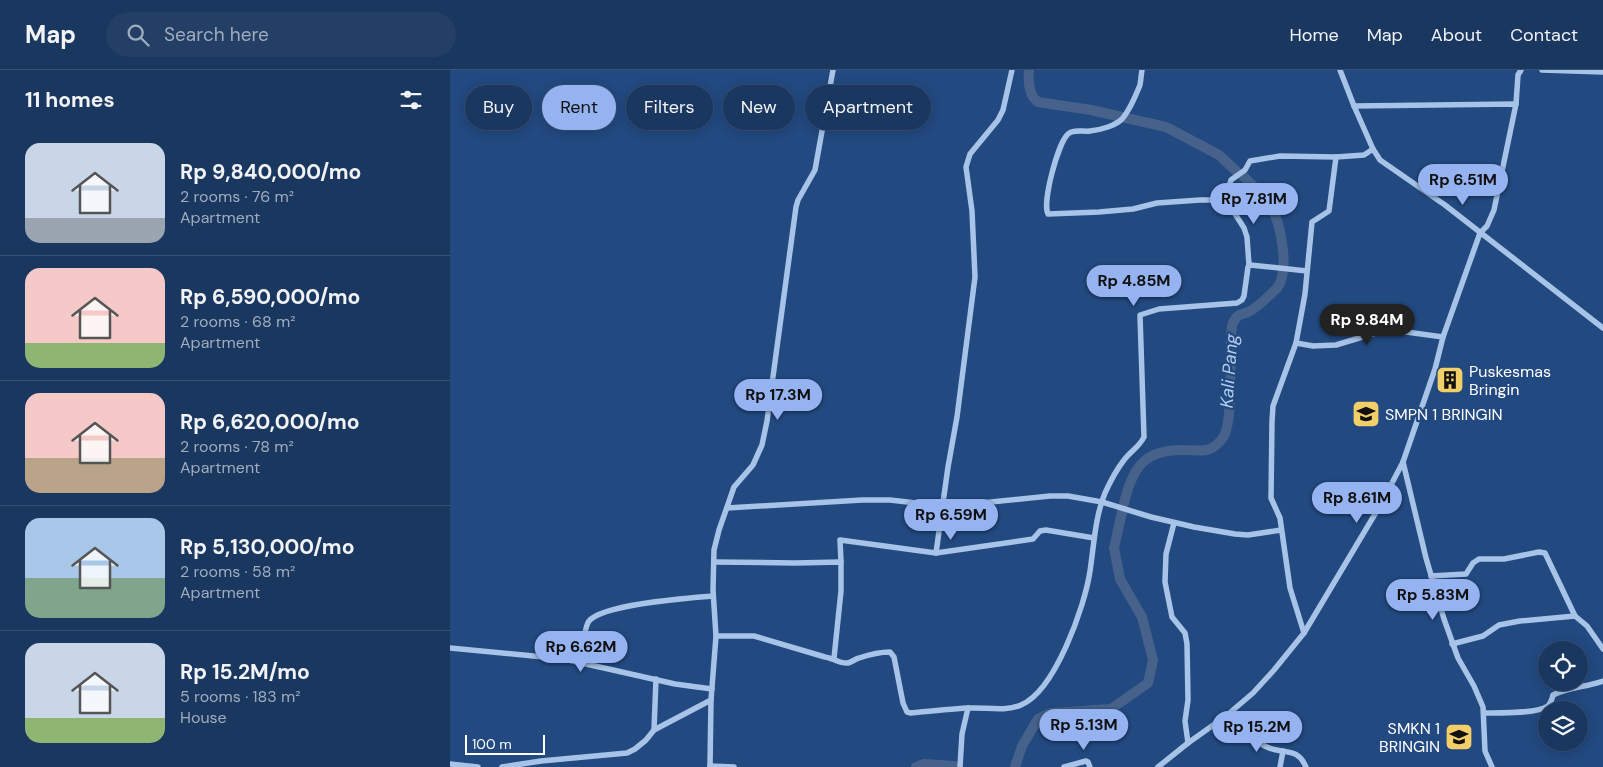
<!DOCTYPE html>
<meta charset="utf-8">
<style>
:root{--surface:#1a3760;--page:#233f66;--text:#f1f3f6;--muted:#9facbd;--line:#385175;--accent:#95b2f1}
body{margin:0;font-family:"DM Sans",sans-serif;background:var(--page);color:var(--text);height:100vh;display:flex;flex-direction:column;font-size:19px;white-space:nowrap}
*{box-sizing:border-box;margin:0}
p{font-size:16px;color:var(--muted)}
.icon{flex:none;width:28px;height:28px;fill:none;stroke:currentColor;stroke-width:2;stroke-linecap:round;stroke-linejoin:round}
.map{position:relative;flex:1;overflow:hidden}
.sheet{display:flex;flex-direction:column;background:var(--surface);width:450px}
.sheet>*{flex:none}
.banner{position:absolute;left:15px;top:15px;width:475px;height:45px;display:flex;gap:10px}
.buttons{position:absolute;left:1088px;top:571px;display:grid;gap:10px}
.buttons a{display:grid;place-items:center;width:50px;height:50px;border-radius:50%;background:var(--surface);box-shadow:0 2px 12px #0003,0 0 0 1px var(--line);font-size:25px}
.scale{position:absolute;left:15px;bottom:12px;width:80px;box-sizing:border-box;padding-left:5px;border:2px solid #fff;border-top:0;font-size:14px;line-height:18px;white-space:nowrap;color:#fff;-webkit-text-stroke:4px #224980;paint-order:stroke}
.price{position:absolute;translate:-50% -42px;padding:0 11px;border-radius:18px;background:var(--accent);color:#111;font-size:16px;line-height:32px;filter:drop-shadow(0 1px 2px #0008)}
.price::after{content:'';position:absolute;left:50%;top:30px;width:15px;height:11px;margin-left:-8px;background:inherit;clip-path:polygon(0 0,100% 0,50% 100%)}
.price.selected{background:#222;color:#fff}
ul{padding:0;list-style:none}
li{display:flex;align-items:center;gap:15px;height:125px;padding:0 25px}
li+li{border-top:1px solid var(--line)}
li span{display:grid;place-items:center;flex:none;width:140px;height:100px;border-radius:15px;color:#555}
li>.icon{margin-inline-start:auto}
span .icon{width:60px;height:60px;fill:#fffc;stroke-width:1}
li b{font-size:21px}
h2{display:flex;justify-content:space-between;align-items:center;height:60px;padding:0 25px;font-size:21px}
.chip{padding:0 18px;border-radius:22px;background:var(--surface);box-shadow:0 2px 12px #0003,0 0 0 1px var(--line);font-size:18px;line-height:45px}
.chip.selected{background:var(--accent);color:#111}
header{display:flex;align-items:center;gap:30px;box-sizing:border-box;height:70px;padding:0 25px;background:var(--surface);border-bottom:1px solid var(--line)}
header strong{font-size:24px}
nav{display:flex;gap:28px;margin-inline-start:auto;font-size:18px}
.search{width:350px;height:45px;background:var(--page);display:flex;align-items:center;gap:12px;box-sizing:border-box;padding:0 18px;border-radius:28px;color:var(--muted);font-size:19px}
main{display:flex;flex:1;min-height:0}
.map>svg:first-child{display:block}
</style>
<header>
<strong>Map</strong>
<div class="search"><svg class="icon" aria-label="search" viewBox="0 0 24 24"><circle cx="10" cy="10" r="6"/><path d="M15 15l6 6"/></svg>Search here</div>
<nav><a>Home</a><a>Map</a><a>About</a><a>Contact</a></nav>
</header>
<main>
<section class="sheet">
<h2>11 homes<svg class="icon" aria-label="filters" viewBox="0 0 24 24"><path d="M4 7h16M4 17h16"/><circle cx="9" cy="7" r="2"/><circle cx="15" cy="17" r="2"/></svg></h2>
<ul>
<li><span style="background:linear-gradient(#c9d6e8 75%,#9aa5b1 0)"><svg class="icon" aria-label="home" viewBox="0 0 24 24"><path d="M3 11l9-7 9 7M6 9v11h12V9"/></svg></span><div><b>Rp 9,840,000/mo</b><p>2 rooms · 76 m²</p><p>Apartment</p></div></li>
<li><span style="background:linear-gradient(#f6c9c9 75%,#8fb573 0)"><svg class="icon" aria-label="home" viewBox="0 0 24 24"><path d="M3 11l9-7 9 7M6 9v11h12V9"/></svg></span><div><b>Rp 6,590,000/mo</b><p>2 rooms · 68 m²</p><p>Apartment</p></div></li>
<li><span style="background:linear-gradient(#f6c9c9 65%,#b9a48a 0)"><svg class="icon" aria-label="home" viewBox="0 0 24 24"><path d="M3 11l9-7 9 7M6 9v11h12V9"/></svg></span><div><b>Rp 6,620,000/mo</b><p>2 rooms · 78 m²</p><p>Apartment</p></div></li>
<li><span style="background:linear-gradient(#a9c7e8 60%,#7fa58c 0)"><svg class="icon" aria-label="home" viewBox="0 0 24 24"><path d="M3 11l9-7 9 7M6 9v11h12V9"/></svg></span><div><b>Rp 5,130,000/mo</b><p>2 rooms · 58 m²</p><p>Apartment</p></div></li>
<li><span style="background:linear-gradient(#c9d6e8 75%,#8fb573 0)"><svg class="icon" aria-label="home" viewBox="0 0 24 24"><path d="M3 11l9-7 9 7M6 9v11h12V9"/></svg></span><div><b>Rp 15.2M/mo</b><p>5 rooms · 183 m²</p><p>House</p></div></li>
</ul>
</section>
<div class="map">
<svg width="1153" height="697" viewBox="0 0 1153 697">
<rect width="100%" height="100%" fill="#224980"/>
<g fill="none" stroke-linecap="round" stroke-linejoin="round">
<g stroke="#46628a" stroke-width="10">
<path d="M579,0C578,11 578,25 588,32L641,40L716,57L769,85L786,101"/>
<path d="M674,433C683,396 695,379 735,380C752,380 760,384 772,369C785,354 778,278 782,256C783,253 785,248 788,246C790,244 795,244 798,242C806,239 821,224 827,218C840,202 831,157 823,141C816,127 804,117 793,106"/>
<path d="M466,697L474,694L505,696"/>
<path d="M565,697L572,676L588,649L600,643L661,639L698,613L703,590L692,547L670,509L664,478L672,442"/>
</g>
<g stroke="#a7c3e7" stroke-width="5.5">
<path d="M692,0C691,5 691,10 690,15C686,25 679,41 672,49C665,56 650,60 640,61C634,62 623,59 618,64C608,73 592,132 598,144L649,142L683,139L707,133L750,130H770L775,128L781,110L795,100L800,91L830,86L886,87L914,85L923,79"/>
<path d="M890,0L904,36L923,79L930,90L995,135L1153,258"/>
<path d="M1092,0L1153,2"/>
<path d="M1066,34L1068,5L1071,0"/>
<path d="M775,128L794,158L797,167L799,195"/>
<path d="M846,273L863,276L886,275L932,261H949L993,267"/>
<path d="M953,392L976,488L994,549L1008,588L1024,616L1033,637L1035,681L1042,697"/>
<path d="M277,438L412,430H440L492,436L511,435L600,426H618L652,432L701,447L744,457L785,464L798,465L831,460"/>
<path d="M724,453L716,484L715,512L722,547L735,563L737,574L738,630L735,651L738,673"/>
<path d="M486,483L498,397L507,347L525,207L522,141L516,97L520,84L548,50L553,40L562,0"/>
<path d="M264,492L345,493L391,492V521L384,588"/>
<path d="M391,492L390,470L486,483L583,469L590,461L596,460L644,468"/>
<path d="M981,506L1016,504L1023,493L1029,489H1054L1089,482L1095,483L1125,546L1137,556L1153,579"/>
<path d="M854,563L840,518L830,448L821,428L822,351L823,336L846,273L855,224L862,152L879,141L886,87"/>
<path d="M266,566H304L375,587C383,588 390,594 398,593C402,592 405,589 409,588C418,585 430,582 440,582L444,587L453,633L457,642L461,643C480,641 499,639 518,638C535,637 555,642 571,635C605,621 635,536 640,501C644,475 645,447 655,423C660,412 667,399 674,390C680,382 690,376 694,367L690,245L709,239L787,233L792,230L794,226L798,197L800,195L857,201"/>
<path d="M1002,574L1033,566L1049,555L1070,551L1125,546"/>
<path d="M0,578L114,589L225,614L262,619"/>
<path d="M130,592C132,583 134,557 139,551C153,534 240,528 263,526"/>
<path d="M1034,643C1049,643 1086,644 1098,636C1101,633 1102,629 1103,625C1118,617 1137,617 1153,611"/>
<path d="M776,646C787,654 806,673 817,677C833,685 847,676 856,697"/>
<path d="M204,660L206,609"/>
<path d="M0,694L28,697"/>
<path d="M260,696L284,697"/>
<path d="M52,697L91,691L177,683L185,679L196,670L204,660L261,630"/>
<path d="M260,697L261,630L266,566L263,520L264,480L269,460L284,417L303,395L312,375L317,351L346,137L348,130L365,100L383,0"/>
<path d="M510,697L512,664L518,638"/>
<path d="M614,697L636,691L638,692L640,697"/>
<path d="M708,697L738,673L776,646L803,623L824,600L854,563L931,434L953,392L985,299L993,267L1030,163L1037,156L1044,140L1066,34L904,36"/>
<path d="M830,697L833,681"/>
</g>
</g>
<defs>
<symbol id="building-square" viewBox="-11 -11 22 22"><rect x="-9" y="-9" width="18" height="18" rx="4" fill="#f3cf6a" stroke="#224980"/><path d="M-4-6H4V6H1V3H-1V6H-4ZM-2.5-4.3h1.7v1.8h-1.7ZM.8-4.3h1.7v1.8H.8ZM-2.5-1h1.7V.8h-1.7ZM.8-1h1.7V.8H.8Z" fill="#111"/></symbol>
<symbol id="school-square" viewBox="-11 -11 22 22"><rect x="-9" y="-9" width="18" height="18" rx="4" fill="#f3cf6a" stroke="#224980"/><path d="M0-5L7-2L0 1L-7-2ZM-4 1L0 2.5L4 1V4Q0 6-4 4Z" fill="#111"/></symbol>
</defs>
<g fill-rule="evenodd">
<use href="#building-square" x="984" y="294" width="32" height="32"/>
<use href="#school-square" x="900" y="328" width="32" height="32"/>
<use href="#school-square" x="993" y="651" width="32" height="32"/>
</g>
<g text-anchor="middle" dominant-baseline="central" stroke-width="4.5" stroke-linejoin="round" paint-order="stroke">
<g font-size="16" fill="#fff" stroke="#224980" text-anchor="start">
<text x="1019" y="301">Puskesmas<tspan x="1019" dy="18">Bringin</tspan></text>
<text x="935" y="344">SMPN 1 BRINGIN</text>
<text x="990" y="658" text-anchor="end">SMKN 1<tspan x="990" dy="18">BRINGIN</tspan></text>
</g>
<g font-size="18" font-style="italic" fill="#b3cdef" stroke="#224980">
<text transform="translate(779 301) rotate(-86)">Kali Pang</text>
</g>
</g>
</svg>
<div class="buttons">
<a><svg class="icon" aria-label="locate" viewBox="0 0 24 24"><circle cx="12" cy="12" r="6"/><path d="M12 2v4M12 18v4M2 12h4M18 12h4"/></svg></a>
<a><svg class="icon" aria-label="layers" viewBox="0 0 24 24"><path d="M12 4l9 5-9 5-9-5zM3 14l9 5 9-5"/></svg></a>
</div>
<div class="scale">100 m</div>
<b class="price" style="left:1013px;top:136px">Rp 6.51M</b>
<b class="price" style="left:804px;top:155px">Rp 7.81M</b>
<b class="price" style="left:684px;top:237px">Rp 4.85M</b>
<b class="price selected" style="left:917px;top:276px">Rp 9.84M</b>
<b class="price" style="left:328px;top:351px">Rp 17.3M</b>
<b class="price" style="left:907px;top:454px">Rp 8.61M</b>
<b class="price" style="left:501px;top:471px">Rp 6.59M</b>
<b class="price" style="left:983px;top:551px">Rp 5.83M</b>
<b class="price" style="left:131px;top:603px">Rp 6.62M</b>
<b class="price" style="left:634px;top:681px">Rp 5.13M</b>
<b class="price" style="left:807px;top:683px">Rp 15.2M</b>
<div class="banner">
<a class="chip">Buy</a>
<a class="chip selected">Rent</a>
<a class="chip">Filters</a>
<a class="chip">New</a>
<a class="chip">Apartment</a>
</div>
</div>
</main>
